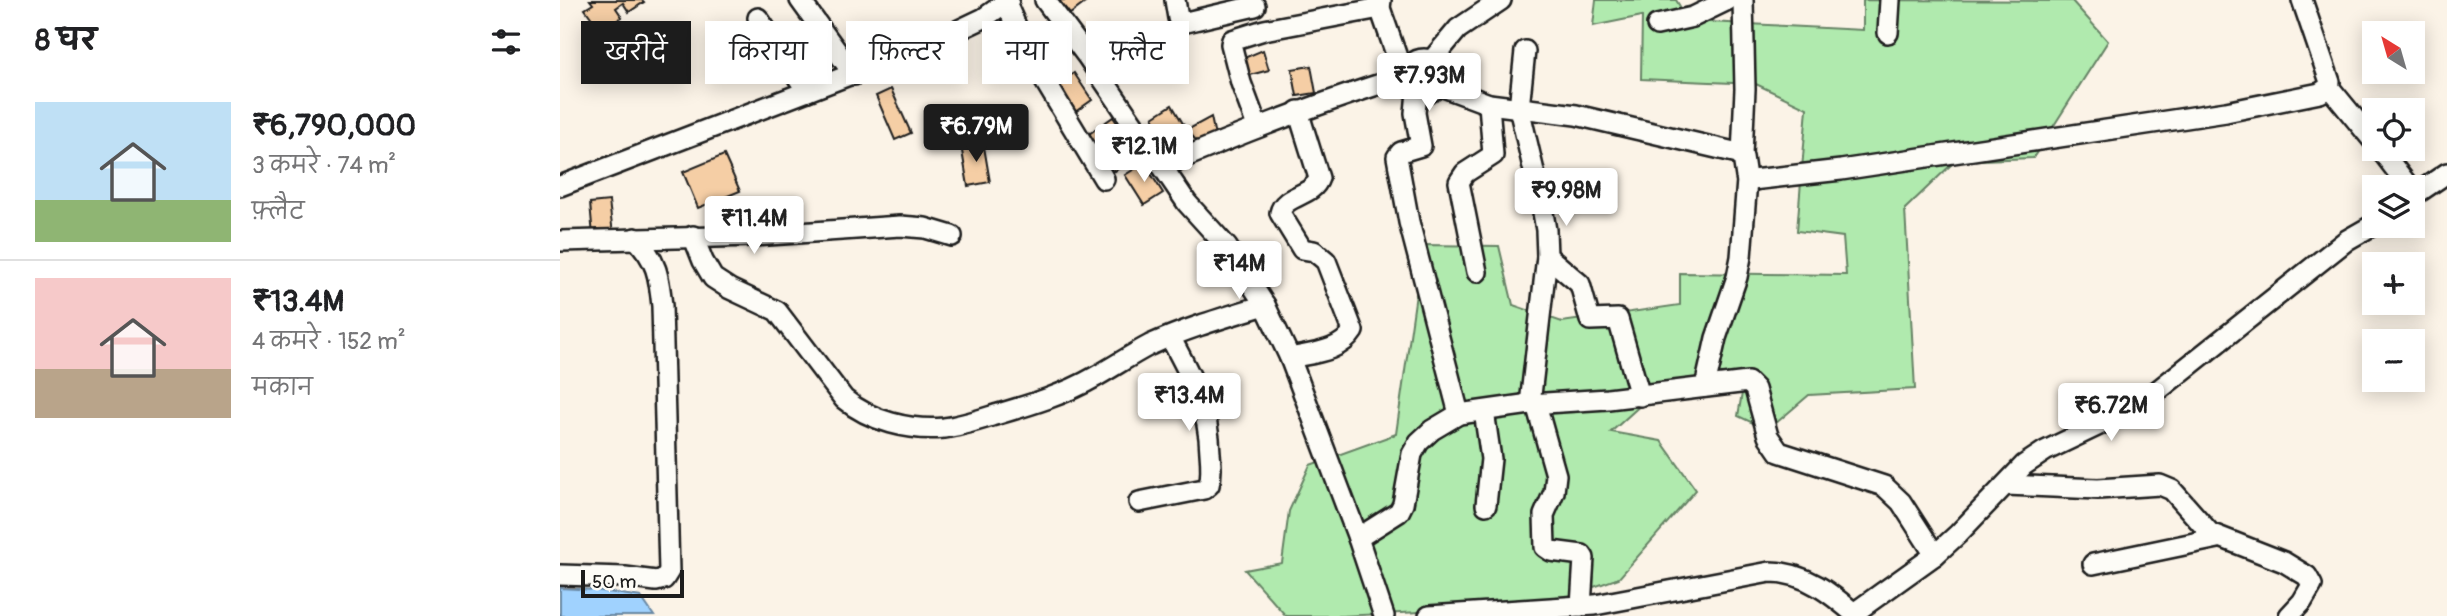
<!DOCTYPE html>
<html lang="hi">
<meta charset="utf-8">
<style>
:root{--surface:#fff;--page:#f2f2f2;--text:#202124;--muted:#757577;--line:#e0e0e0;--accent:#1c1c1c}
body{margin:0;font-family:Pangolin,"Playpen Sans Deva",sans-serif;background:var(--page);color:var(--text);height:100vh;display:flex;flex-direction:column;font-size:26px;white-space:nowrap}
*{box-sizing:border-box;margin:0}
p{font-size:23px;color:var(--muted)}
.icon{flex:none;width:38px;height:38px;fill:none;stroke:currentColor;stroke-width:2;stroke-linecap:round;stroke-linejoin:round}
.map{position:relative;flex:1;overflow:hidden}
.sheet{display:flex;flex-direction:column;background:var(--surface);width:560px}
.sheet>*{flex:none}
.top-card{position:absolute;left:21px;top:21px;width:665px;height:63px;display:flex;gap:14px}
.needle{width:46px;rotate:323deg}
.controls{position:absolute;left:1802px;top:21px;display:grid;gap:14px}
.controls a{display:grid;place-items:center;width:63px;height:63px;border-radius:0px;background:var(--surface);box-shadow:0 4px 18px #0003;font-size:35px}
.scale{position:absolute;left:21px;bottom:18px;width:103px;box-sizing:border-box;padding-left:7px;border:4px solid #1c1c1c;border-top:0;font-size:19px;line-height:24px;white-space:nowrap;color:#1c1c1c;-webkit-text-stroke:5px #fdfcf7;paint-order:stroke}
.price{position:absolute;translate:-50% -60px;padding:0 16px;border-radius:7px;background:#fff;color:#222;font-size:23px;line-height:46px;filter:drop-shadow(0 2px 4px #0008)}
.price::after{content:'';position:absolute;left:50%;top:42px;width:21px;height:16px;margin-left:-10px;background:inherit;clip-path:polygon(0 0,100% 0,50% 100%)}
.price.current{background:var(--accent);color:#fff}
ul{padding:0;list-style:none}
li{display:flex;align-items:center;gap:21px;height:175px;padding:0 35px}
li+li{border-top:2px solid var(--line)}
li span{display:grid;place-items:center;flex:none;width:196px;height:140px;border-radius:0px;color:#555}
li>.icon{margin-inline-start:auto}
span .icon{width:84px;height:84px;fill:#fffc;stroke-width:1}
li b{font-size:30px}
h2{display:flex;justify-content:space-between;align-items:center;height:84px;padding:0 35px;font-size:30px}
.pill{padding:0 24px;border-radius:0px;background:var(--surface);box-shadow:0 4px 18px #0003;font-size:24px;line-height:63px}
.pill.current{background:var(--accent);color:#fff}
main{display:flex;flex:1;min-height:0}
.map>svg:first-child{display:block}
</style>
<main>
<section class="sheet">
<h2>8 घर<svg class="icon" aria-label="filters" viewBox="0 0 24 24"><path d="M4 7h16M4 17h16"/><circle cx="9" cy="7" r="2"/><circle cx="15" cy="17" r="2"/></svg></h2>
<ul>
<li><span style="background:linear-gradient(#bfe0f5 70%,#8fb573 0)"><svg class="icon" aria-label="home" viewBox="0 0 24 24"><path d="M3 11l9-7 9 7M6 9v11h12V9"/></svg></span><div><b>₹6,790,000</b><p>3 कमरे · 74 m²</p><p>फ़्लैट</p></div></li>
<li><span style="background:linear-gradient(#f6c9c9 65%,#b9a48a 0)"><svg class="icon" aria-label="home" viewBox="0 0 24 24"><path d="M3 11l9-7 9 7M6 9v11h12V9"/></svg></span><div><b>₹13.4M</b><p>4 कमरे · 152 m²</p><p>मकान</p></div></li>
</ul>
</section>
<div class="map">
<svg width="1887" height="616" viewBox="0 0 1887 616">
<rect width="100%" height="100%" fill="#fbf3e7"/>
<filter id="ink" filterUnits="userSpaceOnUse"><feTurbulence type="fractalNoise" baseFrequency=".0143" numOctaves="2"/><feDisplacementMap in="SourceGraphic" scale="14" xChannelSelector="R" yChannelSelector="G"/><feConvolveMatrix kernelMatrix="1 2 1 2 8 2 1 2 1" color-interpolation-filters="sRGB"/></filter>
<g filter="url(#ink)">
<path fill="#b0eaae" stroke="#668365" stroke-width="2" d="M1036,0H1116L1129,21L1303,30V0L1512,1L1548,41L1473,158L1395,161L1345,209L1355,389L1249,395L1208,430L1178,416L1184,382L1084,402L1051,432L1101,441L1136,490L1059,578L981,606L782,616H726L685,570L722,563L729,511L750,465L836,434L863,245L939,246L953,305L1002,322L1120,305V273L1286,275L1283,237L1237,231L1247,108L1196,84L1081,79L1082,16L1033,26Z"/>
<path fill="#a0d2fe" stroke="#6b89a4" stroke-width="2" d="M0,588L35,590L81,597L94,616H0Z"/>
<g fill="#f5cea5" stroke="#1c1c1c" stroke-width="2">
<path d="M30,0H82L84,2L69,12L63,3L56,8L62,17L41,31L25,9L33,4Z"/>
<path d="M499,0H529L510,14Z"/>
<path d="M703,50L709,70L690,75L684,58Z"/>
<path d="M612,51L617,75L595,80L591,64H588L586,58Z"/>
<path d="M751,66L756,93L737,96L732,69Z"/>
<path d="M514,73L532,100L515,112L496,86Z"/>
<path d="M331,89L351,133L335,140L316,96Z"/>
<path d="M612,105L625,127L606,138L593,117Z"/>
<path d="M553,117L579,154L555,171L529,134Z"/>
<path d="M651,117L655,136L640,145L627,130Z"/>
<path d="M423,141L430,182L408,186L401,145Z"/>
<path d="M164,155L180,191L138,208L123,172Z"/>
<path d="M584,163L603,193L584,205L565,175Z"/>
<path d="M49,201L53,234L33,236L30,203Z"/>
</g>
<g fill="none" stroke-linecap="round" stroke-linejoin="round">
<defs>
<g id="minor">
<path d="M240,0L294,75"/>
<path d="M485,0L527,56L627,203L667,247L705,305L730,358L798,538L824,616"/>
<path d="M615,0L618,18L626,22L695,6"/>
<path d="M821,0L820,8L837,57L847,69"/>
<path d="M1742,0L1770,82L1769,87L1815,143"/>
<path d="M446,3L468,53L544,179"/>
<path d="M198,18L247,91"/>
<path d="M1097,25L1133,17L1168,0"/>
<path d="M1328,33L1330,0"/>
<path d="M965,51L959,108L981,201L986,230L987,256L970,404"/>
<circle cx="864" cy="76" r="17"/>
<path d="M872,60L898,29L941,0"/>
<path d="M878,85L929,104L1016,115L1178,153L1183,157L1186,177L1192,180L1281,170L1666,112L1760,93L1769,87"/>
<path d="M857,92L855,113L861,146L841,152L837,157L849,222L899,414"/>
<path d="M697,126L681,83L671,44L672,40L704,30L820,8"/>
<path d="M1820,149L1849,187"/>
<path d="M1182,155L1185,89L1183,0"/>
<path d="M604,166C684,132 763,101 846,76"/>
<path d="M0,186L365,46L424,18L449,0"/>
<path d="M1853,196L1887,173"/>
<path d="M133,236L143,261L153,278L170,289L217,311L284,399C310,421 350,431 384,428C401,426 419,420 435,415C469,405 504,395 535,377C553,367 571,355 590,345C627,328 666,317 705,305"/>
<path d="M0,241L194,236L340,226L365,228L392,236"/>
<path d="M987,256L1020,284L1030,320L1058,319L1080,396"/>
<path d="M917,272L899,182L905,173L933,155L929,104"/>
<path d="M730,358C752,353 780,352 793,331L766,261L754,251L742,249L720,213C724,194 753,197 759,178L738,111"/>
<path d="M1145,387L1156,338L1177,277L1181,257L1187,180"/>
<path d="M976,404L996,475L994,492L984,515L985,547L991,551L1022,555L1024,558L1021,606"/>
<path d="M924,411L931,459L926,505"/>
<path d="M1446,485L1538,489L1600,485L1612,490L1650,533L1724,562L1747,576L1752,585L1742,602L1729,616"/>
<path d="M579,502L644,489L649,485C652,475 651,464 650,453C649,407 631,376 610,337"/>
<path d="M798,538L839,512L843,504L852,454L859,442L872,430L899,414L970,404L1048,399L1188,382L1195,389L1208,436L1219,452L1324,486L1341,502L1375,555"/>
<path d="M1533,564L1658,538"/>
<path d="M0,575L65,577L96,581L104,579L109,571L102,306C99,276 97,260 75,238"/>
<path d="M1294,613L1375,555L1398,534L1464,465L1485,451L1577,407L1787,240L1815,224"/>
<path d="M869,616L1035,605L1210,572C1245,572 1272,594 1297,616"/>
</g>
</defs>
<use href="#minor" stroke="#1c1c1c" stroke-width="24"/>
<use href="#minor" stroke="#fdfcf7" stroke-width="19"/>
</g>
</g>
</svg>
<div class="controls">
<a><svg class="needle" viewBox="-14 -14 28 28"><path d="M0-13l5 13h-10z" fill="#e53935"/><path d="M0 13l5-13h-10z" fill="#757577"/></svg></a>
<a><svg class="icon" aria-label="locate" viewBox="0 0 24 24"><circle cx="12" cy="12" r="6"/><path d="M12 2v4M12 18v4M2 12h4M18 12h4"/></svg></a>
<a><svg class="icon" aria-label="layers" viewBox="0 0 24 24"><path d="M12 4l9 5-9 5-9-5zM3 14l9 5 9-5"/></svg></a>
<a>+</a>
<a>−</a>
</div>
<div class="scale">50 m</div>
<b class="price" style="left:869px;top:113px">₹7.93M</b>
<b class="price current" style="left:416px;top:164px">₹6.79M</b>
<b class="price" style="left:584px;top:184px">₹12.1M</b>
<b class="price" style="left:1006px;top:228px">₹9.98M</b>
<b class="price" style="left:194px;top:256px">₹11.4M</b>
<b class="price" style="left:679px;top:301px">₹14M</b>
<b class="price" style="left:629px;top:433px">₹13.4M</b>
<b class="price" style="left:1551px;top:443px">₹6.72M</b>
<div class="top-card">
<a class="pill current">खरीदें</a>
<a class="pill">किराया</a>
<a class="pill">फ़िल्टर</a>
<a class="pill">नया</a>
<a class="pill">फ़्लैट</a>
</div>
</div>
</main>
